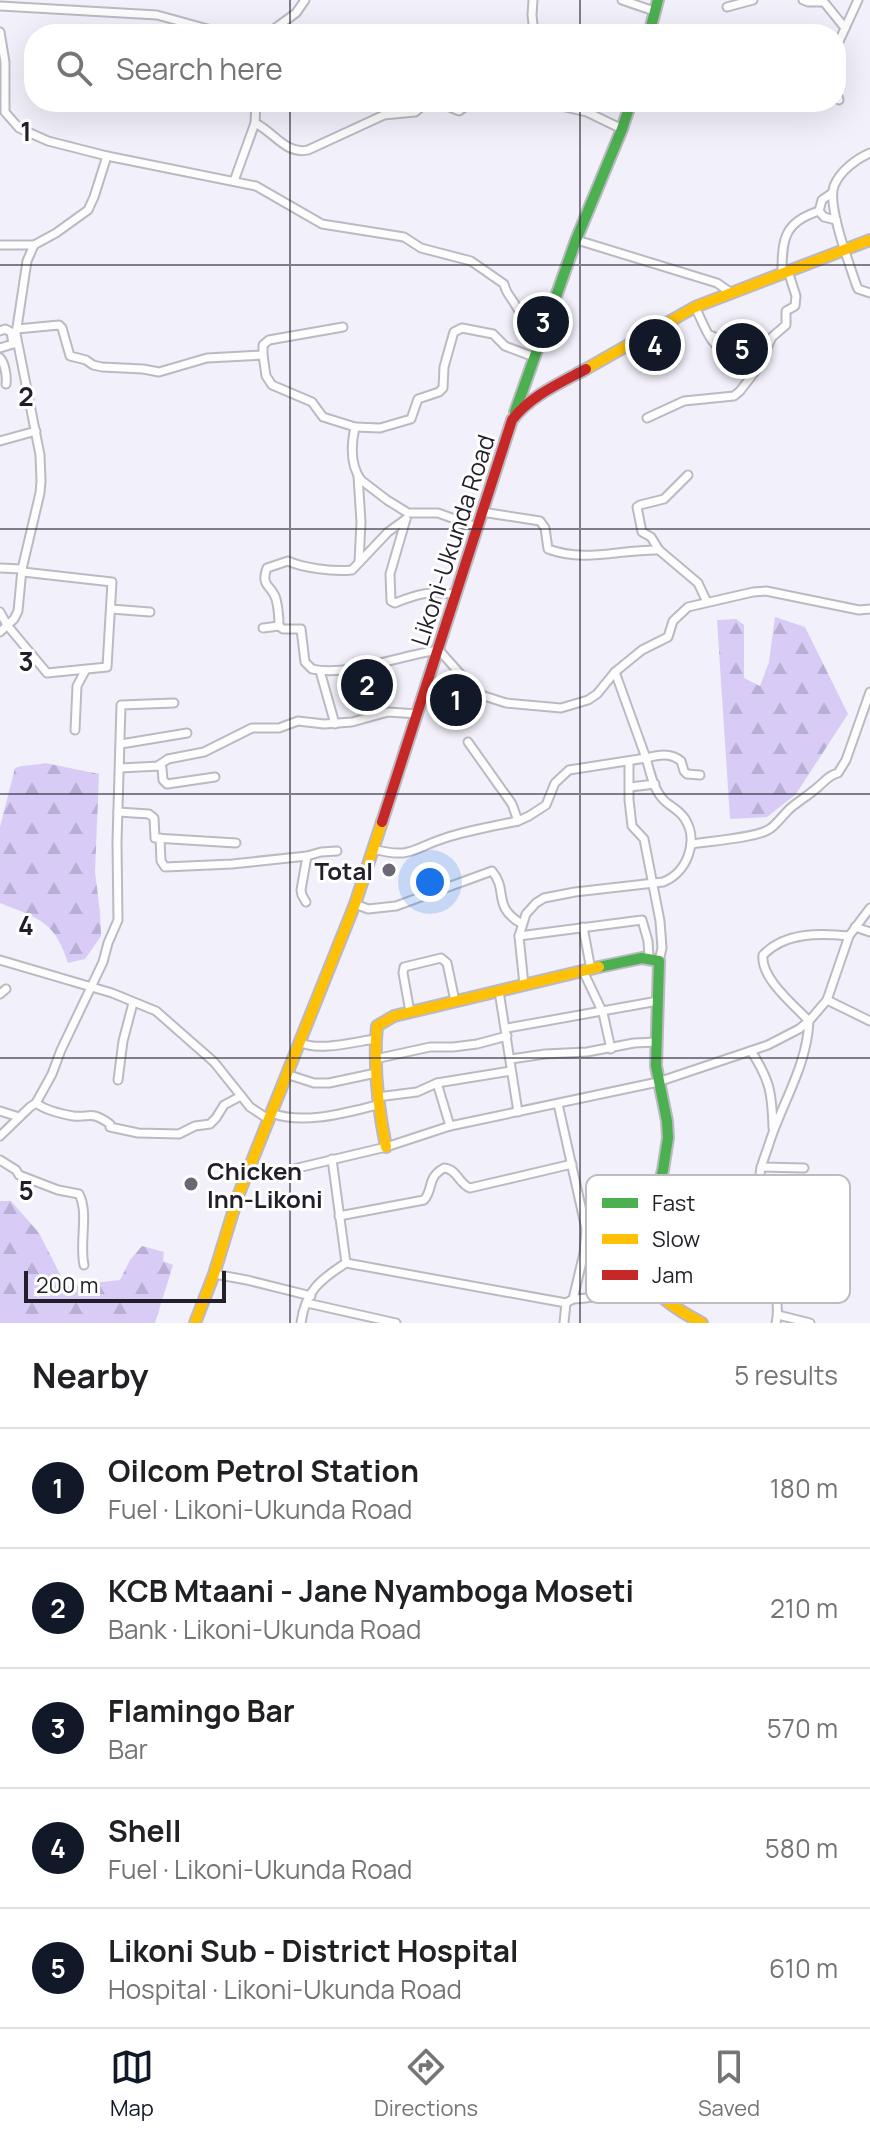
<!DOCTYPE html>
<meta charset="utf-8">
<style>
:root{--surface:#fff;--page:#f6f6f6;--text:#202124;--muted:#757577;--line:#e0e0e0;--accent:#111827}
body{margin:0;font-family:Manrope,sans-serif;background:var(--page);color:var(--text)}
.scale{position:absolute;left:24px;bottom:20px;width:202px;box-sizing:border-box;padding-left:8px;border:4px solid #221f2a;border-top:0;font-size:22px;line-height:28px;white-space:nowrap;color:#221f2a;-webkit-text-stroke:6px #fff;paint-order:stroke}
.you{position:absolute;left:430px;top:882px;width:28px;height:28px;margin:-20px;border:6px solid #fff;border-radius:50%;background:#1a73e8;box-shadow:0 0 0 12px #1a73e833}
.badge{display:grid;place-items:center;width:52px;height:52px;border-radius:50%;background:var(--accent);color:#fff;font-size:26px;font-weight:700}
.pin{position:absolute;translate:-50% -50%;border:4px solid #fff;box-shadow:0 2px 8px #0006}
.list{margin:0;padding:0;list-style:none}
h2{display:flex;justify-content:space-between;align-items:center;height:104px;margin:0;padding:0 32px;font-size:34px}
h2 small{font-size:26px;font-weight:400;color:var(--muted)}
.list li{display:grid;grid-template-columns:52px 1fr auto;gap:24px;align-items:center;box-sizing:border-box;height:120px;padding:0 32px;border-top:2px solid var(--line)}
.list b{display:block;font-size:30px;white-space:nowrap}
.list p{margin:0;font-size:26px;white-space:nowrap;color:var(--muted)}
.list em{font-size:26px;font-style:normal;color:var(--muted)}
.icon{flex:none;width:44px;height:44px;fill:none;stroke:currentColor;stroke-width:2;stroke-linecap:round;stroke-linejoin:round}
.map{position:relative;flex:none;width:870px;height:1323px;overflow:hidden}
.search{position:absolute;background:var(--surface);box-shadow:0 8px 32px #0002;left:24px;right:24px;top:24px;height:88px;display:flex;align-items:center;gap:20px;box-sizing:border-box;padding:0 28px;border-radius:32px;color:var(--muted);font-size:30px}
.sheet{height:704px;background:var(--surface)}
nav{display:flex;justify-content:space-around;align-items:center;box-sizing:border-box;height:112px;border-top:2px solid var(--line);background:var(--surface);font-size:22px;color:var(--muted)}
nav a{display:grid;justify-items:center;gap:4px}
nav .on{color:var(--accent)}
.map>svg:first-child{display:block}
.forest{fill:url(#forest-firs)}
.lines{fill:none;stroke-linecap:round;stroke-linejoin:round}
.street-casing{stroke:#bbb9c2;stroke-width:11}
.fast-casing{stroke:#bbb9c2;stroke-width:14}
.slow-casing{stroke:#bbb9c2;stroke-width:14}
.jam-casing{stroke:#bbb9c2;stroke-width:14}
.street{stroke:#fdfdfe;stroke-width:7}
.fast{stroke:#4caf50;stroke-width:10}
.slow{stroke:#ffc107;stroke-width:10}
.jam{stroke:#c62828;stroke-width:10}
.grid{fill:none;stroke:#221f2a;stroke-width:2;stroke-opacity:0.55}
.poi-dot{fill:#6b6873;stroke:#fff;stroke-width:3}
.labels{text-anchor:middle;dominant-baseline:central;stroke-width:6;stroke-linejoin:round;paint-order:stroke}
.street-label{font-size:24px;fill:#221f2a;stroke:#fff}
.poi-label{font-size:24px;font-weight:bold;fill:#221f2a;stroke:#fff;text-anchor:end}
.key{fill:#fff;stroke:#bdbcbf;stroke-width:2}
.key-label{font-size:22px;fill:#221f2a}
.grid-label{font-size:26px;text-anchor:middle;font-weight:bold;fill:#221f2a;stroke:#fff;stroke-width:6;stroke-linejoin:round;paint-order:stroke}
</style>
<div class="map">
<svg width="870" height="1323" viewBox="0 0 870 1323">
<defs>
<pattern id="forest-firs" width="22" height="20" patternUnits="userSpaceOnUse" patternTransform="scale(2)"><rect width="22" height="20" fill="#d8ccf7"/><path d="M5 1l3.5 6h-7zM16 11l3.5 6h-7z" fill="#b9afd4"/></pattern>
</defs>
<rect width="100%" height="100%" fill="#f2f0fa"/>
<g class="forest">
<polygon points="775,617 805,627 848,714 796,794 767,817 730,819 717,620 736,619 744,625 744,678 760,686 769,662"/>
<path d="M45,763L99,774L95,872L100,912L101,936L85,959L68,963C55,921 38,918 0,903V827L15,768C25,764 34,766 45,763Z"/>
<polygon points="0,1201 11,1201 39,1233 66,1286 120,1280 130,1260 142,1246 164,1252 163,1261 173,1265 155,1323 0,1323"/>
</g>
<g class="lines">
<defs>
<g id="street">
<polyline points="533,0 532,15 534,34"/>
<polyline points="622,0 654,11"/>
<polyline points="803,0 808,2 824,2 845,28"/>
<polyline points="0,6 157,15 226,34"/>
<polyline points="727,7 753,0"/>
<path d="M0,32L5,62V112L19,128L48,141L107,156L256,186L322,224L404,237L421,248L471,261L504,284C506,294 512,298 516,306C524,320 530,326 544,333"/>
<polyline points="267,34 296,13 305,0"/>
<polyline points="836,48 858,0"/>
<polyline points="836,90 839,100"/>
<polyline points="544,102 587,112 622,129"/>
<path d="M255,123C274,132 286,155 308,150L384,115L415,112L423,105L434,104H442L459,111L463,108L465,102"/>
<path d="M870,153C856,159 840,171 834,186C827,205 849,263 856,284L858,289L870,293"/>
<polyline points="234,181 255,123 256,102"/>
<polyline points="832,193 822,200 819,211 824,217 836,220"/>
<polyline points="577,240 717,283 730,292"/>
<polyline points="0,245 34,245"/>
<path d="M782,273C782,239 784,222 819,211"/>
<path d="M695,307C704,324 710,348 729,353L731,346L727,342L710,335"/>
<path d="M17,329L59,325L62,328L70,356L86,360L93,365L102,367L143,369L159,372L207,358L263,355L266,376L272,385L312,402L323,417L355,427C351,445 350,465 361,480L387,500L408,513H438L477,527"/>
<polyline points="0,331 5,329 11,332 13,344"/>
<polyline points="0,348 13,344 16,341"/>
<polyline points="263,355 263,345 269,340 343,327"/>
<path d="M0,358C5,363 7,377 6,384"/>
<polyline points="647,418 684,401 734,396 740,391 757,369 772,337 786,325 786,311 795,306 796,296 788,271"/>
<polyline points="355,427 380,428 411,419 418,399 439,392 443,388 444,367 453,335 454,332 462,328 493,334 505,346 534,357"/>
<polyline points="0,441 36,431"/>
<polyline points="358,476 361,522 359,562"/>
<path d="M482,512L540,521L545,528L548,549C585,563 621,549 659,550L698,583L707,602"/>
<path d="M406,519L390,574L391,601L395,603C422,592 428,592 456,594"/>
<polyline points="659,550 651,537 642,532 637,507 640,505 664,499 688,475"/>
<polyline points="0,568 22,569 40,493 41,481 40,455 16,334 27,261 34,245 56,233 88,210 94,197 107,156"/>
<polyline points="111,609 150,612"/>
<polyline points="0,612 7,625 47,673 107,667 112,582 23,572"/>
<path d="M279,626C279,617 278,607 276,599C272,585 260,587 267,568L288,561C303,568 334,572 352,570L388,532L406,519"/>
<path d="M263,628L279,626L283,629H301L305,662L312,669C348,677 401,655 439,650L478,694L506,703L561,708L588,700L597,694L615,672L642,650L668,637L673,621L688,607L753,592L766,591L859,610L870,609"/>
<polyline points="0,632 14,619 18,611 22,569"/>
<polyline points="320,671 335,724"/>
<path d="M615,672L646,758C658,755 670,752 681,761L684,771L687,774L700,775"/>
<polyline points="75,730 77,686 85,671"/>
<polyline points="468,742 512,804 518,821"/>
<polyline points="121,744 187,733"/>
<polyline points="629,761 629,800 632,826 644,839 660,921 662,948 659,961"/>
<polyline points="159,765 168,759 204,752 252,728 279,728 298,721 324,724 352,722 388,712 418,714"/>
<polyline points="120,768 160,766 162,768 163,780 167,784 215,777"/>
<polyline points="630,787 655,784"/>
<polyline points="118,812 149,814 154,818 155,838 236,843"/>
<polyline points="160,838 161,861 165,867 232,864 307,856 321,852 337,851"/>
<path d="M691,844C709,841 759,838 771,828C779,822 786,811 793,806C802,799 810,794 818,787C825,781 829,775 838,773L846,760L870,692"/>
<path d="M373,849C412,859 411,849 445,838C469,830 494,826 518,821L529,816L546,805L555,783L569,770L646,758C650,771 653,788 662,798C668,806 678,808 685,819C699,841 687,873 663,882L575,892L544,898L536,903L526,914L519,936L524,985"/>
<polyline points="306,902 302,895 301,890 307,856"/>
<path d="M355,904L368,909L396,906L492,871C509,891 491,906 522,924"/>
<polyline points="583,927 591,970"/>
<polyline points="855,927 870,932"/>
<polyline points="519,936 642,920 648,941 649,957"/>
<polyline points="0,960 112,993 156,1011 214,1062 250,1107 268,1119"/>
<polyline points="583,971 603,1013 611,1049"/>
<polyline points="499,991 518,1112"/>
<polyline points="0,994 6,989"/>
<polyline points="827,1000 870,1021"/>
<polyline points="410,1012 403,973 404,967 441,958 447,963 455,1001"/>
<polyline points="507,1028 658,1001"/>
<path d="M299,1042C318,1052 354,1042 375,1039"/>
<path d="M751,1051C770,1080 772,1093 773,1128"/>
<polyline points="375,1059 430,1047 453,1047 477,1044 507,1036"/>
<polyline points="511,1059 545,1054 587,1052 634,1043 657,1042"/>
<polyline points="286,1074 314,1083 329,1083 376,1073"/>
<polyline points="118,1080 123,1041 133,1003"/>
<polyline points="437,1083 450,1126"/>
<polyline points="377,1097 417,1092 437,1083 511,1071"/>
<path d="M36,1103C45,1110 62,1114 73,1116C91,1118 90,1110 110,1124V1127L138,1133L179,1134L195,1126L210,1124L216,1118L224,1105L241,1096"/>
<polyline points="558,1104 586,1229 584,1253 573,1299 566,1303 564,1323"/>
<polyline points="0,1111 19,1117"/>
<path d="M271,1113C304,1125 344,1113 377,1105"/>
<polyline points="0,1136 30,1107 36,1103 52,1074 61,1050 103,962 108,943 118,920 117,842 121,705 174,703"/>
<polyline points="332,1159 346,1263 566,1303"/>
<path d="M0,1160L16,1170L19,1175L58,1190L79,1194C89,1213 79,1242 84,1265"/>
<polyline points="761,1167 804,1168"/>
<polyline points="246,1176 268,1175 386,1147 450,1126 658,1082 768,1045 799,1029 809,1021 827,1000 849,936 870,908"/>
<path d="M339,1216L424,1200C434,1189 426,1178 444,1168C457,1169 459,1184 470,1188L572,1164"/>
<polyline points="586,1229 622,1221 649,1224"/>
<polyline points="214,1274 247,1280 311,1296"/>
<path d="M573,1299C603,1298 621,1291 647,1276"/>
<polyline points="307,1303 396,1323"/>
<polyline points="778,1315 810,1323"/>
<path d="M301,1323C305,1291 321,1279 346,1263"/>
<path d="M776,1323C780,1309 775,1294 775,1280C775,1261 782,1244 778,1224C776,1217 771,1216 767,1210C760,1201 759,1185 760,1174C761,1164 766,1154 769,1144C782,1103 807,1066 809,1021C795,1006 760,978 763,955C785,932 820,933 849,936"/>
</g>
<g id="fast">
<polyline points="649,34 658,0"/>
<polyline points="515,412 576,240 622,129 631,102"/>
<polyline points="599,967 642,958 659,961 656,1066 667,1121 668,1138 663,1170 646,1237"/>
</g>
<g id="slow">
<polyline points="586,369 695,307 870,240"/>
<path d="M386,1147C378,1107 373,1067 377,1026L394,1016L599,967"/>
<path d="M646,1237C644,1248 643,1259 645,1270C651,1295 681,1312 702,1323"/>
<polyline points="195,1323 214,1274 238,1196 355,904 382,822"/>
</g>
<path id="jam" d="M382,822L512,420C530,396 560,383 586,369"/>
</defs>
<use href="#street" class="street-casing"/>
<use href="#fast" class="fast-casing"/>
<use href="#slow" class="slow-casing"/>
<use href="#jam" class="jam-casing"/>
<use href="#street" class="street"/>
<use href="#fast" class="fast"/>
<use href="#slow" class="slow"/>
<use href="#jam" class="jam"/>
</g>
<path class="grid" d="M290,0V34M580,0V34M290,102V1323M580,102V1323M0,265H870M0,529H870M0,794H870M0,1058H870"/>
<g class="poi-dot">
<circle cx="389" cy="870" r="8"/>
<circle cx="191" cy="1184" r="8"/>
</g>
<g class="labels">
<g class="street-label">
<text transform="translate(452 540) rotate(-72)">Likoni-Ukunda Road</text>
</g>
<g class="poi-label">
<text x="373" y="870">Total</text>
<text x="207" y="1170" text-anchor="start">Chicken<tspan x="207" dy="28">Inn-Likoni</tspan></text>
</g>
</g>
<rect x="586" y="1175" width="264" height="128" rx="12" class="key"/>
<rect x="602" y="1198" width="36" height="10" fill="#4caf50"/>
<rect x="602" y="1234" width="36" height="10" fill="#ffc107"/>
<rect x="602" y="1270" width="36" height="10" fill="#c62828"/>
<g class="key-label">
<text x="652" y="1211">Fast</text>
<text x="652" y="1247">Slow</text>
<text x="652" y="1283">Jam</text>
</g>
<g class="grid-label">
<text x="26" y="141">1</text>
<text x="26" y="406">2</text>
<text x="26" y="671">3</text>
<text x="26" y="935">4</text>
<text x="26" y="1200">5</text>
</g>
</svg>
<div class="scale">200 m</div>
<div class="you"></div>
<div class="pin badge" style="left:456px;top:700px">1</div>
<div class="pin badge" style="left:367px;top:685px">2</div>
<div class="pin badge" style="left:543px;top:322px">3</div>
<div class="pin badge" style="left:655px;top:345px">4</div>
<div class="pin badge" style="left:742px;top:349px">5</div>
<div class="search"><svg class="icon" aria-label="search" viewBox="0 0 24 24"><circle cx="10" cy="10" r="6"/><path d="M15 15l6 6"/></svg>Search here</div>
</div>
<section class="sheet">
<h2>Nearby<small>5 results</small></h2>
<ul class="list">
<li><span class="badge">1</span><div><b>Oilcom Petrol Station</b><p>Fuel · Likoni-Ukunda Road</p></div><em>180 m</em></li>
<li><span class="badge">2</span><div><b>KCB Mtaani - Jane Nyamboga Moseti</b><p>Bank · Likoni-Ukunda Road</p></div><em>210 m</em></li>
<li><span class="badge">3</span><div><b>Flamingo Bar</b><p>Bar</p></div><em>570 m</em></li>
<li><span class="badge">4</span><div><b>Shell</b><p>Fuel · Likoni-Ukunda Road</p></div><em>580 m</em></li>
<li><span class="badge">5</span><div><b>Likoni Sub - District Hospital</b><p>Hospital · Likoni-Ukunda Road</p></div><em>610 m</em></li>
</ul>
</section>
<nav>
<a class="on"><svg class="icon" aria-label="map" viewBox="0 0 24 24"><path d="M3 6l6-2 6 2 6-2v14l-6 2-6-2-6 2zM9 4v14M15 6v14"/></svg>Map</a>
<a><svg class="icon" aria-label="directions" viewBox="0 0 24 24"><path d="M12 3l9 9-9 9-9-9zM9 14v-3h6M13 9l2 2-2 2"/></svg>Directions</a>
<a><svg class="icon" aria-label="saved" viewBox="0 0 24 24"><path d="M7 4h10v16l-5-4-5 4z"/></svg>Saved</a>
</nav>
